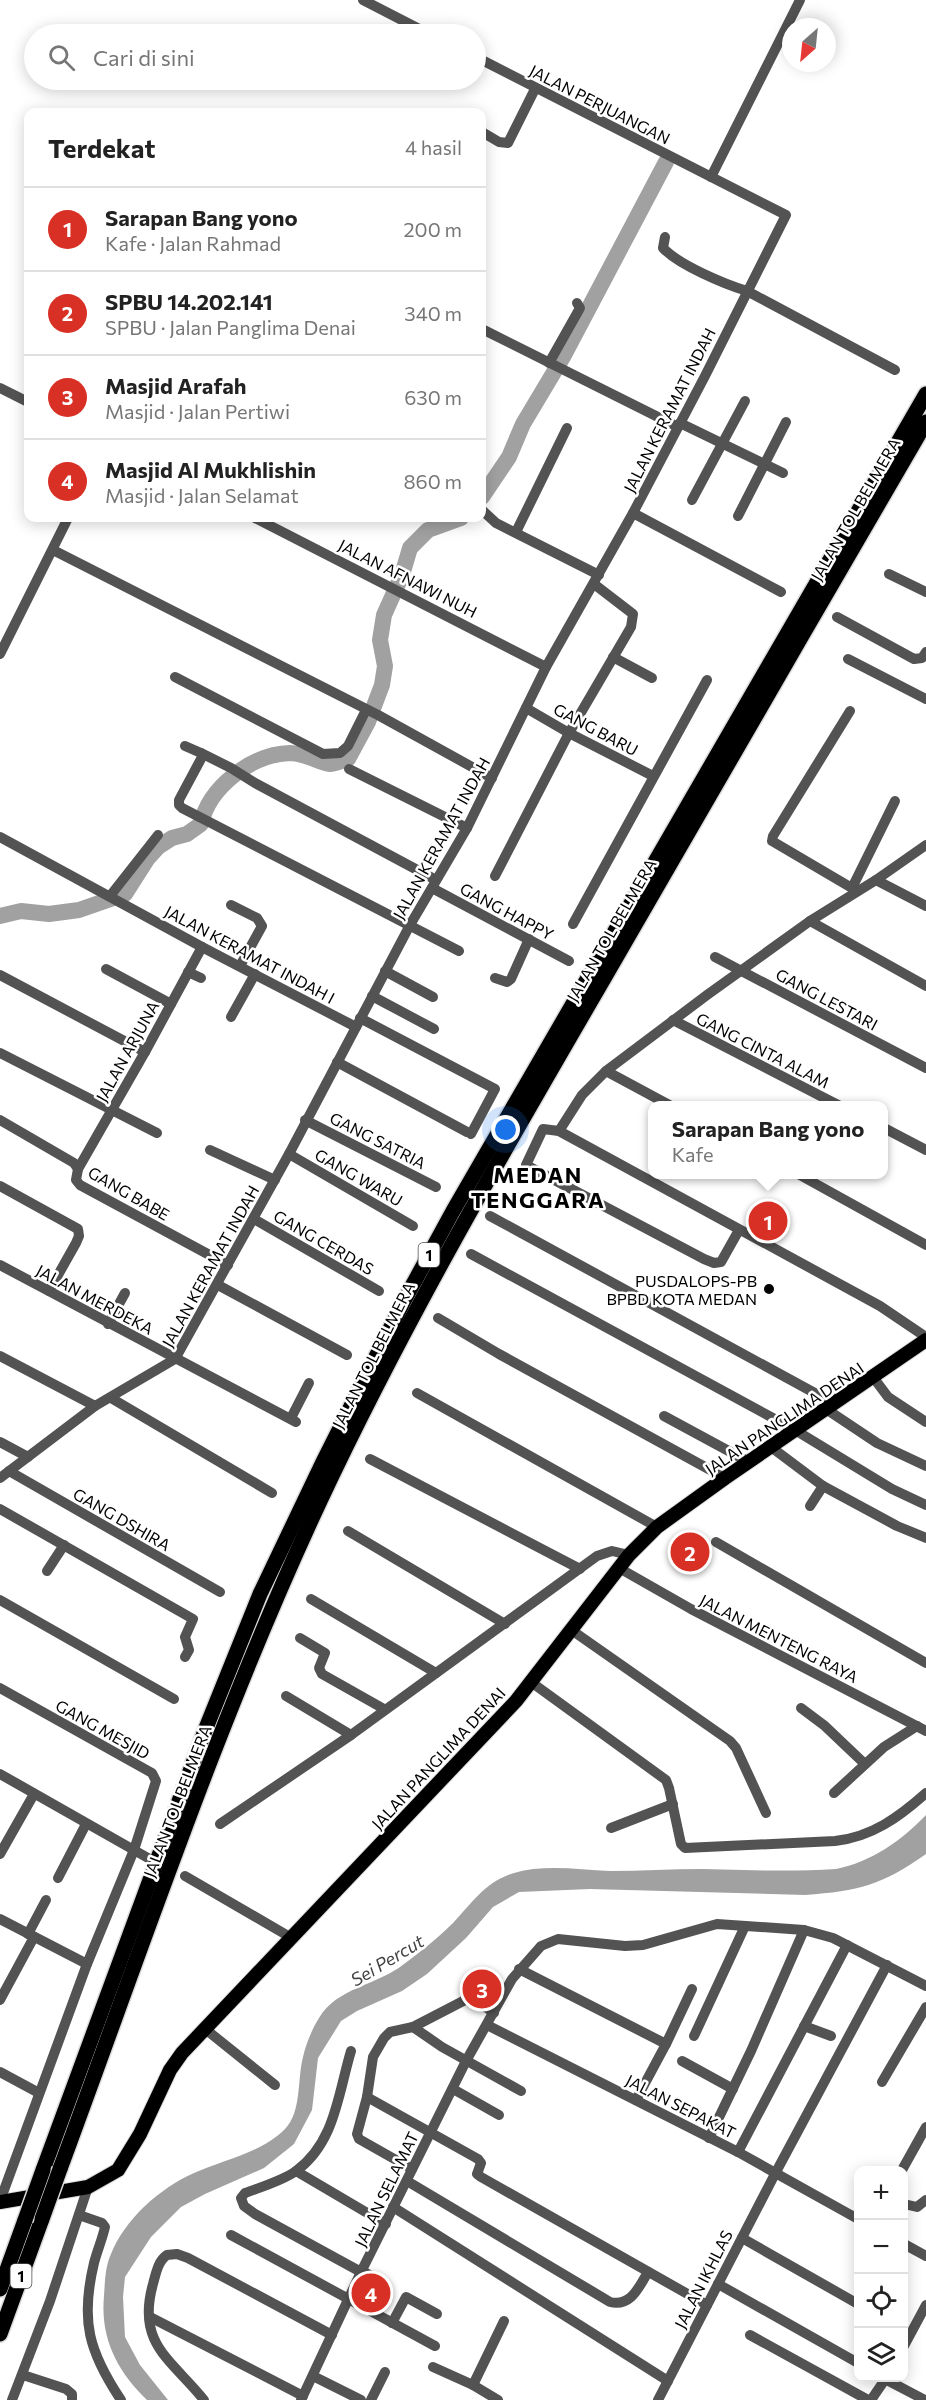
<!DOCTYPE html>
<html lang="id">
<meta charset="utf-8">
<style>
:root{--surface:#fff;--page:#f2f2f2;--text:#222;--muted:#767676;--line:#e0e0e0;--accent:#d93025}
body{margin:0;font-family:Commissioner,sans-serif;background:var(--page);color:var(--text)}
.controls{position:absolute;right:18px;bottom:18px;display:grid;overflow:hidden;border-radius:12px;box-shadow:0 3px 15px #0003}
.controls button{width:54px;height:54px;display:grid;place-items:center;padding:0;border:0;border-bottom:2px solid var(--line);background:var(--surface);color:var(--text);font:30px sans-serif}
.compass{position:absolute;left:782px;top:18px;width:54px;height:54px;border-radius:50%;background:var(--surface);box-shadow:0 3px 15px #0003;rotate:207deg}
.you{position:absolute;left:506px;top:1130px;width:21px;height:21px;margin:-15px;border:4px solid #fff;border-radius:50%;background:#1a73e8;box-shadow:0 0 0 9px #1a73e833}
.badge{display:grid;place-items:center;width:39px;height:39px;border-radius:50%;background:var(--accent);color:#fff;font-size:20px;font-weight:700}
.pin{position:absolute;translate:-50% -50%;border:3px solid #fff;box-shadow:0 2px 6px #0006}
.popup{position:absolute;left:648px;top:1101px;width:240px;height:78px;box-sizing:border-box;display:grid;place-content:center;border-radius:12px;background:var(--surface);filter:drop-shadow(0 2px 4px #0005);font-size:20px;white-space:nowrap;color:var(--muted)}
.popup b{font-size:22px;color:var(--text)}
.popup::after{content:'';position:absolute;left:50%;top:100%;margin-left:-12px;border:12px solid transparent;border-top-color:var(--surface)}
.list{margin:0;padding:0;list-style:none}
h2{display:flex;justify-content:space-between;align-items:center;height:78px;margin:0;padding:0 24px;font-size:26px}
h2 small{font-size:20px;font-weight:400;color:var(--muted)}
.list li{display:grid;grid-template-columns:39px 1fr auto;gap:18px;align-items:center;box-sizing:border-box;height:84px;padding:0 24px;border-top:2px solid var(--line)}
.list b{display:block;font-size:22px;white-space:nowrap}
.list p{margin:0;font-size:20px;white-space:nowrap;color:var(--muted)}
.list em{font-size:20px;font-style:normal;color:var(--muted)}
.icon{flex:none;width:33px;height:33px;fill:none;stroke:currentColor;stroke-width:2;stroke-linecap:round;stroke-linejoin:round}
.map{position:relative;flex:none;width:926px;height:2400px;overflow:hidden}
.search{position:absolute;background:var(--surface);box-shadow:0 3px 15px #0003;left:24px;top:24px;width:462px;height:66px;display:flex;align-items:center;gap:15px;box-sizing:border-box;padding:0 21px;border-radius:33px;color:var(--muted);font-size:22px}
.panel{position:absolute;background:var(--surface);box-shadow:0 3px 15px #0003;left:24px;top:108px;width:462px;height:414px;border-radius:12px}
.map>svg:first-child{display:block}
.water{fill:#a1a1a1}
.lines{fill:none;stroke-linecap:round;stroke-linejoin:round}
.river{stroke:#a1a1a1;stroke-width:16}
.major-casing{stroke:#dbdbdb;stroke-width:16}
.highway-casing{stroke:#dbdbdb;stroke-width:18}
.minor{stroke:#535353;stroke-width:10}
.major{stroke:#000;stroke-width:14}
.highway{stroke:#000;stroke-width:15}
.highway-bridge-casing{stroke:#dbdbdb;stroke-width:18;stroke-linecap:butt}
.highway-bridge{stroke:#000;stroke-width:15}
.poi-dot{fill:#000;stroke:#fff;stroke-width:2}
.labels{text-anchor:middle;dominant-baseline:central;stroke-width:5;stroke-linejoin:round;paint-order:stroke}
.shield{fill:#fff;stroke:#4c4c4c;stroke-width:1.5}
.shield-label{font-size:15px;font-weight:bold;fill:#000}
.street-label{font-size:16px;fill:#000;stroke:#fff}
.poi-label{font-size:16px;fill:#000;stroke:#fff;text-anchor:end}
.water-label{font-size:18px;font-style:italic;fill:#424242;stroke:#fff}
.district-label{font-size:22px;font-weight:bold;letter-spacing:1.5px;fill:#000;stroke:#fff}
</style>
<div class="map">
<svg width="926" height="2400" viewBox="0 0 926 2400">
<rect width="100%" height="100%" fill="#fff"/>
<path class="water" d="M926,1815V1854C882,1885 859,1891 805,1895L590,1889L519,1892L493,1907L466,1938L427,1974L402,1991L357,2011L341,2021L318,2058L312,2110L294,2144L264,2168L205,2194L181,2207L151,2237L125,2277L123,2297L125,2337L140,2365L168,2400H147C117,2371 100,2338 104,2296C105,2282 105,2267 111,2254C125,2219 160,2188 194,2173C223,2160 261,2153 285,2129C302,2111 297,2080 303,2057C306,2044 312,2029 319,2018C336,1988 378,1985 404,1964C420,1952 438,1938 453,1923C473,1902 485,1882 514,1873C545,1864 579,1870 610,1871C641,1871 671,1869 702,1869C746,1870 791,1872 836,1869C871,1862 901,1841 926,1815Z"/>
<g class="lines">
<g class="river">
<polyline points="482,497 509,457 523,424 563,357 666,162"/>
<path d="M0,916L21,911L49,914L79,910L125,894L148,858L158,847L172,838L187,834L201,824C209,787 252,754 290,753C305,753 320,763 330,764C336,764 343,760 348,759L368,722L382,685L385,666L380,640L384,615L402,575L410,548L428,530L461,518"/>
</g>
<defs>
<polyline id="major" points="0,2202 88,2187 118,2170 140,2134 170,2070 182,2053 516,1701 629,1555 657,1527 725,1478 926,1340"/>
<g id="highway">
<path d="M60,2169C143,1945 219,1717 320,1501C405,1320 506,1147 606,975C712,791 819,606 926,422"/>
<polyline points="43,2170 206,1728 260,1594 323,1462 405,1299 453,1211 926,394"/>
<polyline points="0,2289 25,2220"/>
<polyline points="0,2334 42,2219"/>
</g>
</defs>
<use href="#major" class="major-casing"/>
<use href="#highway" class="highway-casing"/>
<g class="minor">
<polyline points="363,0 429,34"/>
<polyline points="482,132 499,142 508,143 535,89"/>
<polyline points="711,177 800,0"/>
<path d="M665,237L663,248C679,265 724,284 747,291L895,370"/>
<polyline points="482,329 678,427"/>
<polyline points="549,363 580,308 577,303"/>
<polyline points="0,388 28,402"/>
<polyline points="680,423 783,473"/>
<polyline points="692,500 745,401"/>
<polyline points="482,510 496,523 599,575"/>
<polyline points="633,513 781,592"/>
<polyline points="738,516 786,422"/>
<polyline points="255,518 546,667"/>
<polyline points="516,532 567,428"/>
<polyline points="53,550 378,715 492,778"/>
<polyline points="889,574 926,592"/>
<polyline points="837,617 914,659 922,658 926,652"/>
<polyline points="0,654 68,518"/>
<polyline points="613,657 652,678"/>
<polyline points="848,659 926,699"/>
<polyline points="175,677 323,754 340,753 348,746 366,710"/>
<polyline points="526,708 569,733 653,776"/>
<polyline points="850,711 773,836 772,841 857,891"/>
<polyline points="185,746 201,753 202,757 179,800 179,805 182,808 459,951"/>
<polyline points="201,753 231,768 255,783 436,880"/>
<polyline points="349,769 467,828"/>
<polyline points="0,837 202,947 356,1027"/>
<polyline points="495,876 569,733 631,627 633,614 594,584"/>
<polyline points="876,880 926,906"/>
<polyline points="432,888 569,961"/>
<polyline points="852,888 895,801"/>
<polyline points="110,896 158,835"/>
<polyline points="231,905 257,918 262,926 240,966"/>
<polyline points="810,921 926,986"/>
<polyline points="573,924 707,680"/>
<polyline points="715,957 926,1068"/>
<polyline points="106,969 171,1004"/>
<polyline points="385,971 433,997"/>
<polyline points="188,972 201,978"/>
<polyline points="0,975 145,1052"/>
<polyline points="495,978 507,982 511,979 529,939"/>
<polyline points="372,996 434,1029"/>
<polyline points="231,1017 255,974"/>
<polyline points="360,1018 495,1089 471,1134"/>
<polyline points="673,1020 840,1106"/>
<polyline points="0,1053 157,1133"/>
<polyline points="337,1062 467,1132"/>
<polyline points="606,1071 671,1106"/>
<polyline points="0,1120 74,1163 78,1169 76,1180 80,1185 228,1265"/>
<polyline points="305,1120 436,1187"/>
<polyline points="884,1128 926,1150"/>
<polyline points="559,1131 582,1095 606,1071 707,995 810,921 876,880 926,845"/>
<polyline points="210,1150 275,1180"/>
<polyline points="289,1154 413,1226"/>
<polyline points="78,1169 145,1052 202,947"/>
<polyline points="798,1174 926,1245"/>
<polyline points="0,1186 78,1229 79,1236 76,1243 49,1291"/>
<polyline points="490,1216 833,1403"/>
<polyline points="254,1219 379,1291"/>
<polyline points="739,1230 721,1262 714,1263 704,1259 526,1165 543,1129 559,1131 880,1306 926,1337"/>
<polyline points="471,1254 795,1430 892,1489 926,1505"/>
<polyline points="0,1265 296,1422"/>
<polyline points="218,1285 347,1355"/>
<polyline points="438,1318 499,1354 725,1478"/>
<polyline points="108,1324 125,1293"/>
<polyline points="0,1356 95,1406"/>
<polyline points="873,1377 888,1397 926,1422"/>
<polyline points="417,1393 657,1527"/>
<polyline points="111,1398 272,1493"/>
<polyline points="826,1409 877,1443 926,1466"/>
<polyline points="664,1416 749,1462"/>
<polyline points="291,1418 309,1383"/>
<polyline points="0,1442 28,1457"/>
<polyline points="771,1447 823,1486 897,1526 926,1538"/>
<polyline points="370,1459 580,1569"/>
<polyline points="9,1471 220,1592"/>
<polyline points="0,1478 95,1406 175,1359 289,1154 410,925 467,828 546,667 633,513 705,376 786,215 476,57"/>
<polyline points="810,1506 823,1486"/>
<polyline points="0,1509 193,1619 185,1637 189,1650 185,1657"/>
<polyline points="348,1531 505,1624"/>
<polyline points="716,1542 926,1663"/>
<polyline points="619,1568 691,1609 926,1731"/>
<polyline points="47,1571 64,1545"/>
<polyline points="311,1599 436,1673"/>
<polyline points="0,1600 174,1699"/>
<polyline points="570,1629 730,1741 736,1748 766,1813"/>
<polyline points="300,1638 325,1653 319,1668 322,1674 384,1709"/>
<path d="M531,1682L666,1780L669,1788L681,1844L685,1848L835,1841C872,1837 899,1817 926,1793"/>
<polyline points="0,1688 152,1773 156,1781 134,1850 87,1964 0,2201"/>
<polyline points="286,1696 351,1735"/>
<polyline points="801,1708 825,1726 865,1764"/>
<polyline points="0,1774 148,1858"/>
<polyline points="834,1793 884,1747 917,1726"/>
<polyline points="220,1824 351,1735 597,1556 612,1551 629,1555"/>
<polyline points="611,1828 673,1804"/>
<polyline points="0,1854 34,1794"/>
<polyline points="185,1876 290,1937"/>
<polyline points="58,1878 86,1824"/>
<polyline points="0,1919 87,1964"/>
<polyline points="28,1934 46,1900"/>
<polyline points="519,1969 666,2044 692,1989"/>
<polyline points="0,2000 34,1937"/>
<polyline points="487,2025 738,2152 858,2219"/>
<polyline points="804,2026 831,2036"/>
<polyline points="413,2027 442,2047 521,2091"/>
<polyline points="204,2028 275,2085"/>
<polyline points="694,2036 745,1926"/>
<path d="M351,2051C338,2094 335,2143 296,2171C282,2181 261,2187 245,2193L241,2198L244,2206L255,2214L361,2272"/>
<polyline points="682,2061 733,2089"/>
<polyline points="0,2072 39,2093"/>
<polyline points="882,2082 926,2007"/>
<polyline points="453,2089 499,2115"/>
<polyline points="367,2097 478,2159 481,2163 477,2174 481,2177 707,2305"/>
<polyline points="636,2100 666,2044"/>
<polyline points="709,2138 751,2051 804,1930"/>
<polyline points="738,2152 847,1945"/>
<polyline points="412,2169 359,2139 357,2134 367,2097 373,2057 384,2038 390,2032 413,2027 469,1998 474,1999 494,2013"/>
<polyline points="902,2170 926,2127"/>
<polyline points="296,2171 386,2224"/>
<path d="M407,2181L610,2302C631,2307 639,2287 648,2272"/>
<polyline points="904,2204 917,2207 926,2200"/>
<polyline points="393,2207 668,2381"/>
<path d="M79,2215L102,2223L105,2227C102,2240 97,2251 94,2263C80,2321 89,2352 121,2400"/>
<polyline points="231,2235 435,2346"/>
<polyline points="742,2238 858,2304"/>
<polyline points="904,2244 926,2256"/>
<polyline points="362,2271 382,2282"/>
<polyline points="718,2284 858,2363"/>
<polyline points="150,2317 303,2396"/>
<polyline points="392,2323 406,2297 437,2314"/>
<polyline points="750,2335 868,2400"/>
<polyline points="904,2346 926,2305"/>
<polyline points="433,2367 473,2385 498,2400"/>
<polyline points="23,2375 66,2389 72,2394 72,2400"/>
<polyline points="313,2376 361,2400"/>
<polyline points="883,2378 925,2400"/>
<polyline points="473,2385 504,2321"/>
<polyline points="12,2400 50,2301 88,2187"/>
<path d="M204,2400C172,2360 136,2344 153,2284C156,2273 158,2261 167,2255L177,2254L188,2258L332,2335"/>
<polyline points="301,2400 361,2272 466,2061 512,1979 541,1946 558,1939 625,1946 643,1945 717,1924 804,1930 833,1938 926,1986"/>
<polyline points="371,2400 385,2372"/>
<polyline points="658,2400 776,2172 887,1965"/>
<polyline points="871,2400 886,2378"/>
</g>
<use href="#major" class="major"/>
<use href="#highway" class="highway"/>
<defs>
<g id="highway-bridge">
<polyline points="42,2219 60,2169"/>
<polyline points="25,2220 43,2170"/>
</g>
</defs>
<use href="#highway-bridge" class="highway-bridge-casing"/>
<use href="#highway-bridge" class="highway-bridge"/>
</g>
<circle class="poi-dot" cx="769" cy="1289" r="6"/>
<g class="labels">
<g class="shield">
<rect x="418.5" y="1243" width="21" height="24" rx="4.5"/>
<rect x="10.5" y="2264" width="21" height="24" rx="4.5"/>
</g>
<g class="shield-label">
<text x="429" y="1255">1</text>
<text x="21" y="2276">1</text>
</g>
<g class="street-label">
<text transform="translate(600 104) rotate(27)">JALAN PERJUANGAN</text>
<text transform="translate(669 410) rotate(-63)">JALAN KERAMAT INDAH</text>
<text transform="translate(855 509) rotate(-60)">JALAN TOL BELMERA</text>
<text transform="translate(408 578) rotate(27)">JALAN AFNAWI NUH</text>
<text transform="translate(596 729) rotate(28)">GANG BARU</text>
<text transform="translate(441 838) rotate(-61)">JALAN KERAMAT INDAH</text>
<text transform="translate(507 911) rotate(28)">GANG HAPPY</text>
<text transform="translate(611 930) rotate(-60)">JALAN TOL BELMERA</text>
<text transform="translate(250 954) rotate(28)">JALAN KERAMAT INDAH I</text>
<text transform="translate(827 999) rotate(28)">GANG LESTARI</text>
<text transform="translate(763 1050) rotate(27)">GANG CINTA ALAM</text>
<text transform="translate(127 1051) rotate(-61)">JALAN ARJUNA</text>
<text transform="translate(378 1140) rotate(27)">GANG SATRIA</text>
<text transform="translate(359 1177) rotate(30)">GANG WARU</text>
<text transform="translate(129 1193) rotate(30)">GANG BABE</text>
<text transform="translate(324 1242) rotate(30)">GANG CERDAS</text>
<text transform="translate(210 1266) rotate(-61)">JALAN KERAMAT INDAH</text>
<text transform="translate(95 1299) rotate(28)">JALAN MERDEKA</text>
<text transform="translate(373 1355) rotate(-63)">JALAN TOL BELMERA</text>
<text transform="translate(784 1418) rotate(-34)">JALAN PANGLIMA DENAI</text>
<text transform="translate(122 1519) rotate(30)">GANG DSHIRA</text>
<text transform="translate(779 1638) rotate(27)">JALAN MENTENG RAYA</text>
<text transform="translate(103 1729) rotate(29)">GANG MESJID</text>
<text transform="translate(438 1758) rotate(-47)">JALAN PANGLIMA DENAI</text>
<text transform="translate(177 1801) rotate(-69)">JALAN TOL BELMERA</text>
<text transform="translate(681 2106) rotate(27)">JALAN SEPAKAT</text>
<text transform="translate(386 2189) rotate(-64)">JALAN SELAMAT</text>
<text transform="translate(703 2279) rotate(-63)">JALAN IKHLAS</text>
</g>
<g class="poi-label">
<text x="757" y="1280">PUSDALOPS-PB<tspan x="757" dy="18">BPBD KOTA MEDAN</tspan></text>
</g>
<g class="water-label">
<text transform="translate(387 1960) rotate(-31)">Sei Percut</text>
</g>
<g class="district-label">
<text x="538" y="1174">MEDAN<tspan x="538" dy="25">TENGGARA</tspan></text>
</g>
</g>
</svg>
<div class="controls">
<button>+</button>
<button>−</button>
<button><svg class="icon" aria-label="locate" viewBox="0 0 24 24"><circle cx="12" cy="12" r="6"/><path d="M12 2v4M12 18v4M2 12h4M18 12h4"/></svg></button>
<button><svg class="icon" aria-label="layers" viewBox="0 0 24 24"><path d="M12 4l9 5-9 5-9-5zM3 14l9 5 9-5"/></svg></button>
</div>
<svg class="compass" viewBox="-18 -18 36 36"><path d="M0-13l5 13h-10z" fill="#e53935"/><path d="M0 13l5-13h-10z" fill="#767676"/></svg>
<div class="you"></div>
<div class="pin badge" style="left:768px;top:1221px">1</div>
<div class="popup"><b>Sarapan Bang yono</b>Kafe</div>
<div class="pin badge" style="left:690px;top:1552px">2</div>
<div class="pin badge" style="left:482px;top:1989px">3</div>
<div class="pin badge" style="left:371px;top:2293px">4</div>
<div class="search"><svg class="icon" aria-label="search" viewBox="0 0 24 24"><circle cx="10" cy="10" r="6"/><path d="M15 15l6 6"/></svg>Cari di sini</div>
<section class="panel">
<h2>Terdekat<small>4 hasil</small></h2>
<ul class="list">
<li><span class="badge">1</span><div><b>Sarapan Bang yono</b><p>Kafe · Jalan Rahmad</p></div><em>200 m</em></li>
<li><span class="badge">2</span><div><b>SPBU 14.202.141</b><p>SPBU · Jalan Panglima Denai</p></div><em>340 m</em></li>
<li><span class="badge">3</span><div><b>Masjid Arafah</b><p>Masjid · Jalan Pertiwi</p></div><em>630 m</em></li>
<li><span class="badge">4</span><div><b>Masjid Al Mukhlishin</b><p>Masjid · Jalan Selamat</p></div><em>860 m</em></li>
</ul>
</section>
</div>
